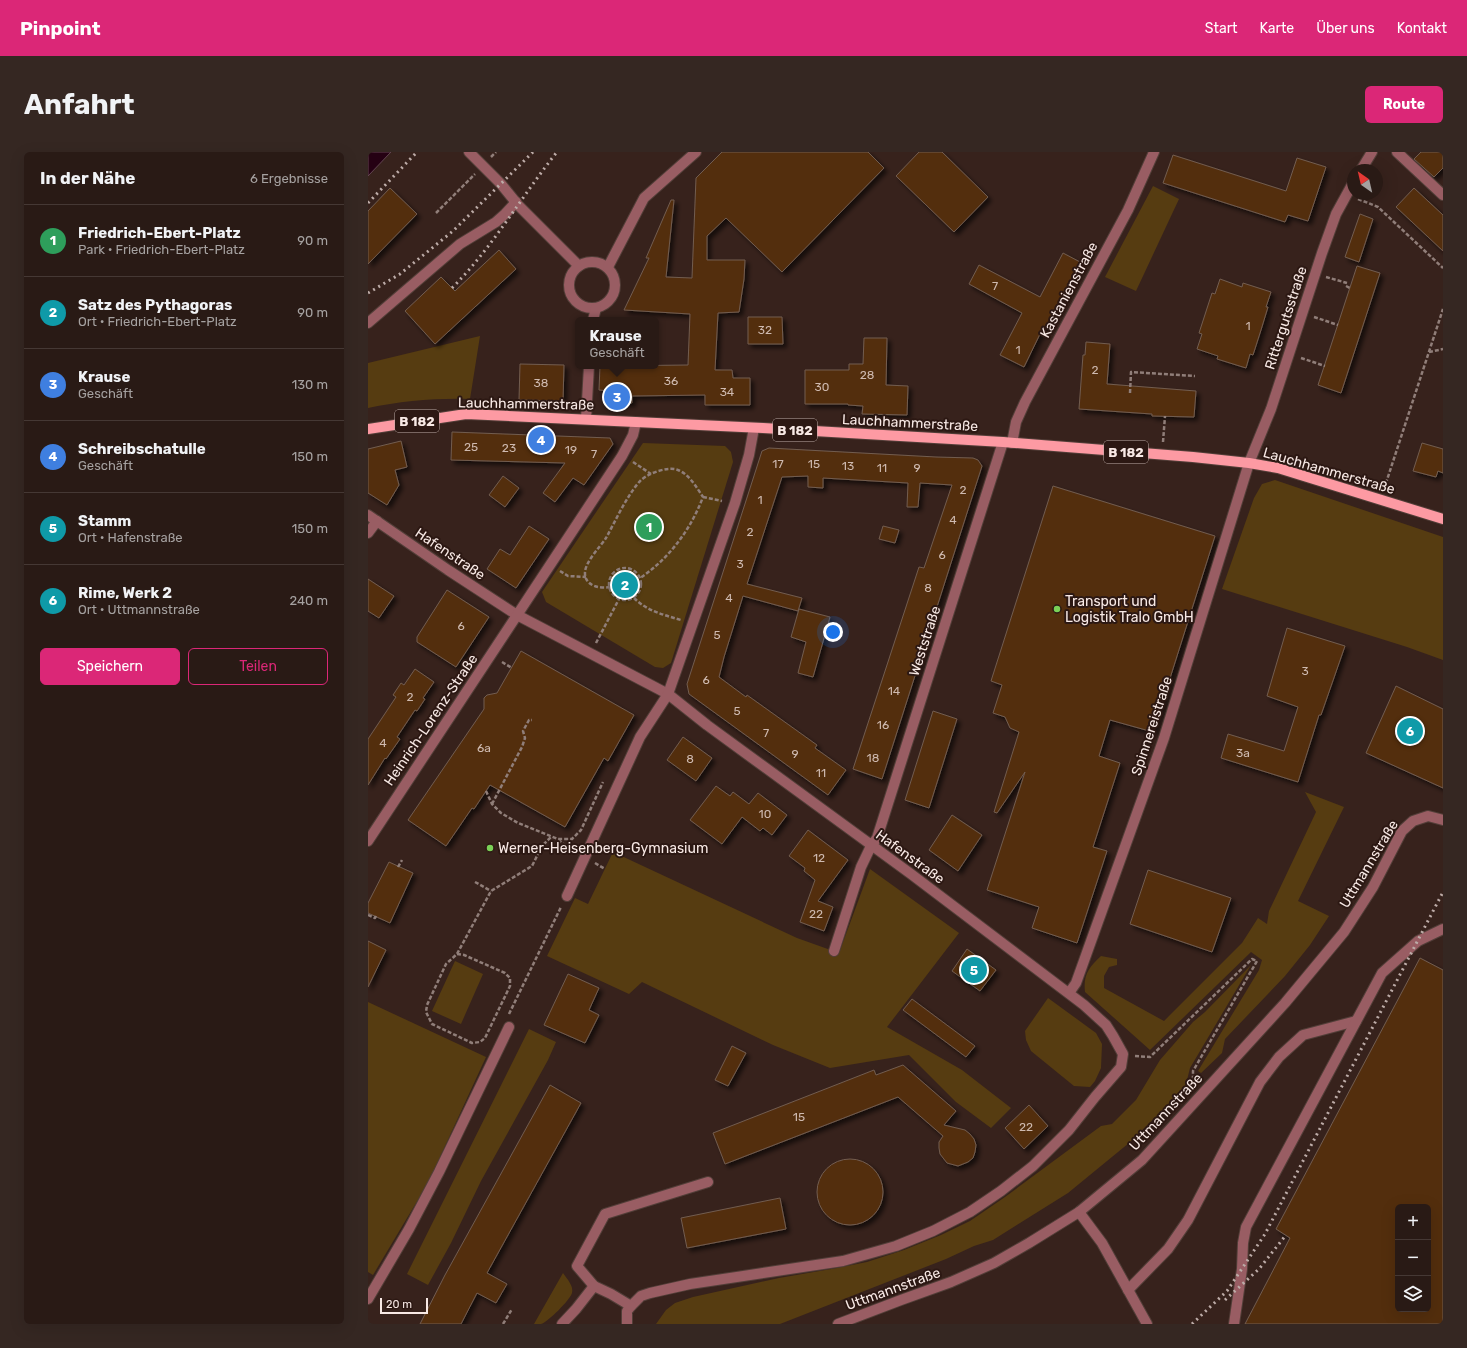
<!DOCTYPE html>
<html lang="de">
<meta charset="utf-8">
<style>
:root{--surface:#291a15;--page:#352722;--text:#f1f3f6;--muted:#a5a1a0;--line:#453834;--accent:#db2777}
body{margin:0;font-family:Rubik,sans-serif;background:var(--page);color:var(--text)}
.controls{position:absolute;right:12px;bottom:12px;display:grid;overflow:hidden;border-radius:6px;box-shadow:0 4px 16px #0002}
.controls button{width:36px;height:36px;display:grid;place-items:center;padding:0;border:0;border-bottom:1px solid var(--line);background:var(--surface);color:var(--text);font:20px sans-serif}
.compass{position:absolute;left:979px;top:12px;width:36px;height:36px;border-radius:50%;background:var(--surface);box-shadow:0 4px 16px #0002;rotate:326deg}
.scale{position:absolute;left:12px;bottom:10px;width:48px;box-sizing:border-box;padding-left:4px;border:2px solid #f8e9e5;border-top:0;font-size:11px;line-height:14px;white-space:nowrap;color:#f8e9e5;-webkit-text-stroke:3px #2c1813;paint-order:stroke}
.you{position:absolute;left:465px;top:480px;width:14px;height:14px;margin:-10px;border:3px solid #fff;border-radius:50%;background:#1a73e8;box-shadow:0 0 0 6px #1a73e833}
.badge{display:grid;place-items:center;width:26px;height:26px;border-radius:50%;background:var(--accent);color:#fff;font-size:13px;font-weight:700}
.pin{position:absolute;translate:-50% -50%;border:2px solid #fff;box-shadow:0 1px 4px #0006}
.popup{position:absolute;left:207px;top:165px;width:84px;height:52px;box-sizing:border-box;display:grid;place-content:center;border-radius:6px;background:var(--surface);filter:drop-shadow(0 1px 3px #0005);font-size:13px;white-space:nowrap;color:var(--muted)}
.popup b{font-size:15px;color:var(--text)}
.popup::after{content:'';position:absolute;left:50%;top:100%;margin-left:-8px;border:8px solid transparent;border-top-color:var(--surface)}
.list{margin:0;padding:0;list-style:none}
h2{display:flex;justify-content:space-between;align-items:center;height:52px;margin:0;padding:0 16px;font-size:17px}
h2 small{font-size:13px;font-weight:400;color:var(--muted)}
.list li{display:grid;grid-template-columns:26px 1fr auto;gap:12px;align-items:center;box-sizing:border-box;height:72px;padding:0 16px;border-top:1px solid var(--line)}
.list b{display:block;font-size:15px;white-space:nowrap}
.list p{margin:0;font-size:13px;white-space:nowrap;color:var(--muted)}
.list em{font-size:13px;font-style:normal;color:var(--muted)}
.actions{display:flex;gap:8px;padding:12px 16px}
.actions a{flex:1;padding:9px 0;border:1px solid var(--accent);border-radius:6px;text-align:center;font-size:14px;color:var(--accent)}
.actions .main{background:var(--accent);color:#fff}
.icon{flex:none;width:22px;height:22px;fill:none;stroke:currentColor;stroke-width:2;stroke-linecap:round;stroke-linejoin:round}
.map{position:relative;flex:none;width:1075px;height:1172px;overflow:hidden;border-radius:6px}
header{display:flex;align-items:center;gap:24px;box-sizing:border-box;height:56px;padding:0 20px;background:var(--accent);color:#fff}
header strong{font-size:19px}
nav{display:flex;gap:22px;margin-inline-start:auto;font-size:14px}
.intro{display:flex;align-items:center;justify-content:space-between;box-sizing:border-box;height:96px;padding:0 24px}
h1{margin:0;font-size:28px}
.button{padding:10px 18px;border-radius:6px;background:var(--accent);color:#fff;font-size:14px;font-weight:700}
main{display:flex;gap:24px;padding:0 24px}
aside{flex:1;background:var(--surface);border-radius:6px;box-shadow:0 4px 16px #0002}
.map>svg:first-child{display:block}
.green{fill:#563c11}
.water{fill:#250113;stroke:#644752}
.building{fill:#532d10;stroke:#725d4f;fill-rule:evenodd;filter:url(#shadow)}
.lines{fill:none;stroke-linecap:round;stroke-linejoin:round}
.minor-casing{stroke:#523e38;stroke-width:12}
.major-casing{stroke:#523e38;stroke-width:12}
.path{stroke:#907e79;stroke-width:2.5;stroke-dasharray:4 2;stroke-linecap:butt}
.minor{stroke:#995d63;stroke-width:10}
.major{stroke:#fd9aa3;stroke-width:10}
.rail{stroke:#bdaca8;stroke-width:3;stroke-dasharray:2 4;stroke-linecap:butt}
.poi-dot{fill:#7ad157;stroke:#2c1813;stroke-width:1.5}
.labels{text-anchor:middle;dominant-baseline:central;stroke-width:4;stroke-linejoin:round;paint-order:stroke}
.number-label{font-size:12px;fill:#cfbab0}
.shield{fill:#2c1813;stroke:#bbaaa6;stroke-width:1}
.shield-label{font-size:13px;font-weight:bold;fill:#f8e9e5}
.street-label{font-size:14px;fill:#f8e9e5;stroke:#2c1813}
.poi-label{font-size:14px;fill:#f8e9e5;stroke:#2c1813;text-anchor:start}
</style>
<header>
<strong>Pinpoint</strong>
<nav><a>Start</a><a>Karte</a><a>Über uns</a><a>Kontakt</a></nav>
</header>
<div class="intro"><h1>Anfahrt</h1><a class="button">Route</a></div>
<main>
<aside>
<h2>In der Nähe<small>6 Ergebnisse</small></h2>
<ul class="list">
<li><span class="badge" style="background:#2e9e5b">1</span><div><b>Friedrich-Ebert-Platz</b><p>Park · Friedrich-Ebert-Platz</p></div><em>90 m</em></li>
<li><span class="badge" style="background:#0f9aa8">2</span><div><b>Satz des Pythagoras</b><p>Ort · Friedrich-Ebert-Platz</p></div><em>90 m</em></li>
<li><span class="badge" style="background:#3f7fe0">3</span><div><b>Krause</b><p>Geschäft</p></div><em>130 m</em></li>
<li><span class="badge" style="background:#3f7fe0">4</span><div><b>Schreibschatulle</b><p>Geschäft</p></div><em>150 m</em></li>
<li><span class="badge" style="background:#0f9aa8">5</span><div><b>Stamm</b><p>Ort · Hafenstraße</p></div><em>150 m</em></li>
<li><span class="badge" style="background:#0f9aa8">6</span><div><b>Rime, Werk 2</b><p>Ort · Uttmannstraße</p></div><em>240 m</em></li>
</ul>
<div class="actions"><a class="main">Speichern</a><a>Teilen</a></div>
</aside>
<div class="map">
<svg width="1075" height="1172" viewBox="0 0 1075 1172">
<defs>
<filter id="shadow"><feDropShadow dx="3.5" dy="3.5" stdDeviation="2" flood-color="#0009"/></filter>
</defs>
<rect width="100%" height="100%" fill="#37221c"/>
<g class="green">
<polygon points="785,34 811,47 768,139 737,125"/>
<path d="M112,184L102,247C67,246 34,249 0,256V211Z"/>
<polygon points="275,291 357,294 363,300 365,310 303,511 295,516 287,515 178,450 174,440"/>
<polygon points="907,328 1075,385 1075,508 1039,495 854,437 886,346 894,332"/>
<path d="M937,640L976,655L930,749L961,764L942,793L917,824L857,887L854,901L833,921L830,919L891,818L894,808L883,800L782,898L717,840C715,823 721,815 733,804L749,807V813L741,815L736,824V836L796,869L874,791L890,766L899,772L901,759L948,660Z"/>
<polygon points="245,700 429,786 471,801 502,717 591,781 519,875 594,918 643,956 623,976 588,950 541,903 462,916 405,893 274,830 261,842 179,804 207,746 220,752"/>
<polygon points="87,809 115,822 93,872 64,859"/>
<polygon points="883,813 822,916 817,936 761,991 700,1041 625,1088 606,1094 578,1107 412,1172 288,1172 298,1158 307,1151 325,1145 411,1126 469,1116 499,1110 536,1098 573,1083 602,1069 637,1045 733,974 744,972 768,948 792,908 825,870 837,860"/>
<polygon points="680,846 728,881 734,892 733,916 727,929 722,935 706,934 663,899 658,888 657,879"/>
<polygon points="0,850 118,905 66,1018 51,1046 5,1123 0,1120"/>
<polygon points="161,877 188,890 180,908 113,1029 83,1091 60,1133 39,1122"/>
<path d="M195,1121C199,1127 206,1134 204,1141C202,1148 180,1170 173,1172C171,1172 168,1172 166,1172Z"/>
</g>
<polygon class="water" points="0,0 23,0 0,24"/>
<g class="building">
<polygon points="354,0 500,0 516,16 414,120 358,66 339,84 339,108 377,108 376,127 371,160 350,161 347,218 364,218 365,226 382,226 382,253 337,253 337,243 264,244 264,251 241,249 242,239 231,238 232,214 320,213 322,162 256,158 281,106 278,106 303,48 306,48 298,125 324,126 328,26"/>
<polygon points="551,0 574,0 620,45 586,80 528,24"/>
<polygon points="1053,0 1075,0 1075,16 1066,25 1046,7"/>
<polygon points="805,3 918,39 929,6 958,15 940,69 920,63 917,70 795,31"/>
<polygon points="22,36 49,62 0,112 0,59"/>
<polygon points="1046,36 1075,63 1075,99 1028,55"/>
<polygon points="992,62 1005,67 991,110 977,105"/>
<polygon points="131,98 148,117 67,192 37,159 73,125 87,139"/>
<polygon points="695,101 714,111 674,183 672,182 656,215 632,203 654,161 601,132 611,113 672,145"/>
<polygon points="989,114 1012,121 973,241 950,233"/>
<polygon points="852,127 874,135 875,131 903,140 898,155 900,155 893,178 885,203 882,202 878,216 849,207 850,204 829,197 834,182 831,181 844,141 847,142"/>
<polygon points="380,165 414,165 415,192 380,192"/>
<polygon points="496,186 519,186 518,233 540,234 539,263 494,262 495,254 480,253 480,252 437,252 437,218 481,218 481,212 495,212"/>
<polygon points="718,190 742,192 739,232 828,239 826,265 784,264 784,262 711,257 715,203 717,203"/>
<polygon points="152,212 196,213 195,249 151,248"/>
<polygon points="84,280 242,286 245,292 216,333 205,326 187,350 175,341 197,311 83,308"/>
<polygon points="33,289 39,315 27,318 31,333 19,353 0,341 0,297"/>
<polygon points="1054,291 1075,297 1075,321 1070,319 1068,325 1045,319"/>
<polygon points="401,296 568,305 605,306 610,308 614,314 514,627 485,617 551,415 556,416 584,333 552,331 550,355 539,355 540,331 455,326 455,336 440,335 440,324 414,325 379,432 434,446 430,459 375,444 356,505 351,525 378,545 379,543 449,593 447,596 478,618 460,643 321,542 319,532 394,299"/>
<polygon points="135,324 151,336 137,355 121,343"/>
<polygon points="685,334 847,384 785,580 742,568 731,604 752,611 725,695 739,699 709,791 664,776 671,755 619,738 657,620 629,661 626,660 651,580 642,576 637,565 625,561 634,533 623,529"/>
<polygon points="161,374 181,387 148,436 119,417 132,397 142,403"/>
<polygon points="515,374 531,378 527,391 511,387"/>
<polygon points="0,427 26,444 11,466 0,459"/>
<polygon points="79,438 121,465 88,515 49,490 49,485"/>
<polygon points="431,457 462,465 445,525 430,521 438,490 423,485"/>
<polygon points="919,476 977,494 953,563 951,563 930,630 853,606 860,582 916,599 930,555 899,544"/>
<polygon points="153,499 266,563 240,609 236,606 197,675 122,633 106,657 104,656 78,694 40,668 116,557 116,546 119,543 129,541"/>
<polygon points="47,517 66,530 55,546 57,547 49,559 47,558 29,585 32,587 18,607 17,606 0,633 0,587 28,545 25,543 33,531 36,533"/>
<polygon points="1028,534 1075,557 1075,636 998,601"/>
<polygon points="565,559 589,567 561,656 537,648"/>
<polygon points="315,585 344,606 328,629 299,608"/>
<polygon points="348,634 362,644 365,640 381,652 390,641 419,663 404,683 395,676 392,679 374,665 354,692 322,668"/>
<polygon points="584,663 614,683 590,719 561,698"/>
<polygon points="440,678 480,708 450,749 465,755 456,779 432,770 447,728 436,719 437,716 421,704"/>
<polygon points="21,710 45,721 22,771 0,761 0,751"/>
<polygon points="780,718 863,746 844,800 762,772"/>
<polygon points="0,789 18,798 0,835"/>
<polygon points="599,797 628,818 612,839 584,819"/>
<path d="M1052,806L1075,818V1172H877L922,1086L908,1077ZM1030,1055H1060V1157H1030Z"/>
<polygon points="200,822 231,836 221,858 231,863 217,891 176,873"/>
<polygon points="544,847 607,894 598,905 535,858"/>
<polygon points="364,894 378,901 360,934 347,928"/>
<polygon points="535,913 588,959 576,973 597,978 602,982 606,987 608,993 607,1000 605,1006 600,1010 590,1014 579,1011 572,1002 571,996 571,990 575,984 530,945 357,1012 345,981 506,918 508,923"/>
<polygon points="182,933 213,951 119,1121 139,1132 128,1151 109,1141 93,1172 52,1172 77,1123"/>
<polygon points="661,953 680,974 656,997 637,976"/>
<circle cx="482" cy="1040" r="33"/>
<polygon points="412,1046 418,1077 319,1096 313,1066"/>
</g>
<g class="lines">
<defs>
<g id="minor">
<polyline points="101,0 133,32 150,53 211,114"/>
<polyline points="1029,0 1075,43"/>
<polyline points="993,18 1004,0"/>
<circle cx="224" cy="133" r="23"/>
<polyline points="240,115 276,46 328,0"/>
<polyline points="225,168 228,156"/>
<polyline points="0,171 92,92 128,70 137,62 148,50"/>
<polyline points="218,267 221,214"/>
<polyline points="644,291 648,270 657,250 760,58 786,0"/>
<polyline points="0,363 80,418 149,463 300,542 339,573 543,722 716,853 738,873 745,884 755,902 753,915 727,945 701,978 665,1014 633,1039 602,1060 565,1079 528,1094 475,1109 322,1132 282,1141 273,1144 263,1154 259,1159 259,1172"/>
<polyline points="0,381 9,369"/>
<polyline points="0,689 254,304 265,283 268,270"/>
<polyline points="199,744 272,585 300,542 367,351 381,303 386,276"/>
<polyline points="466,799 493,715 503,694 509,686 635,290"/>
<polyline points="701,841 708,831 796,586 881,311 903,257 954,101 968,62 985,31"/>
<polyline points="711,1060 734,1091 779,1172"/>
<polyline points="760,1138 800,1097 820,1068 892,930 911,905 935,883 988,869"/>
<polyline points="0,1147 41,1077 71,1020 141,875"/>
<polyline points="263,1154 243,1142 226,1134 209,1114 237,1062 340,1030"/>
<polyline points="194,1172 208,1157 226,1134"/>
<polyline points="470,1172 533,1148 583,1130 626,1111 661,1091 711,1060 774,1008 917,851 976,780 1005,735 1034,679 1045,669 1060,664 1075,668"/>
<polyline points="866,1172 874,1117 875,1091 878,1075 1014,821 1050,789 1075,777"/>
</g>
<polyline id="major" points="0,277 98,262 395,276 635,290 825,305 881,311 910,316 1075,367"/>
</defs>
<use href="#minor" class="minor-casing"/>
<use href="#major" class="major-casing"/>
<g class="path">
<polyline points="123,5 128,0"/>
<polyline points="990,47 1010,55 1075,116"/>
<polyline points="68,61 107,22"/>
<polyline points="958,125 979,131"/>
<polyline points="978,134 982,136"/>
<polyline points="946,165 970,173"/>
<polyline points="1061,200 1075,197"/>
<polyline points="933,206 957,214"/>
<polyline points="762,241 763,220 827,224"/>
<polyline points="795,290 797,264"/>
<polyline points="265,310 283,322"/>
<polyline points="1016,337 1075,157"/>
<polyline points="335,345 354,349"/>
<circle cx="257" cy="432" r="16"/>
<polyline points="192,419 200,424 218,425"/>
<path d="M242,435C232,437 216,434 217,420C218,409 232,395 238,386C248,368 259,343 273,328C281,321 300,314 310,318C321,322 329,336 335,345C323,377 301,407 272,426"/>
<path d="M266,446C279,459 296,463 313,468"/>
<polyline points="228,491 251,447"/>
<polyline points="134,510 144,516"/>
<polyline points="118,639 124,652 133,661 150,671 190,687 204,687 213,678 235,630"/>
<polyline points="124,652 154,595 157,586 155,579 161,568 164,568"/>
<polyline points="190,688 207,700"/>
<polyline points="227,711 237,717"/>
<polyline points="30,715 34,708"/>
<polyline points="107,730 123,739"/>
<polyline points="0,763 7,766 8,764"/>
<polyline points="89,802 96,803 137,821 142,826 142,834 117,886 112,890 104,891 64,872 58,860 59,853 78,812 89,802 123,739 164,714 174,694 183,685"/>
<polyline points="141,862 193,755"/>
<polyline points="767,904 782,905 884,807 889,809 825,919 825,927 829,930"/>
<polyline points="135,1172 144,1157"/>
</g>
<use href="#minor" class="minor"/>
<use href="#major" class="major"/>
<g class="rail">
<polyline points="0,51 49,0"/>
<path d="M84,136C125,95 153,45 189,0"/>
<polyline points="0,141 32,122 85,79 165,0"/>
<polyline points="857,1148 891,1117 918,1083"/>
<polyline points="824,1172 859,1139 897,1082 1075,740"/>
</g>
</g>
<g class="poi-dot">
<circle cx="689" cy="457" r="4"/>
<circle cx="122" cy="696" r="4"/>
</g>
<g class="labels">
<g class="number-label">
<text x="627" y="134">7</text>
<text x="880" y="174">1</text>
<text x="397" y="178">32</text>
<text x="650" y="198">1</text>
<text x="727" y="218">2</text>
<text x="499" y="223">28</text>
<text x="303" y="229">36</text>
<text x="173" y="231">38</text>
<text x="454" y="235">30</text>
<text x="359" y="240">34</text>
<text x="103" y="295">25</text>
<text x="141" y="296">23</text>
<text x="203" y="298">19</text>
<text x="226" y="302">7</text>
<text x="410" y="312">17</text>
<text x="446" y="312">15</text>
<text x="480" y="314">13</text>
<text x="514" y="316">11</text>
<text x="549" y="316">9</text>
<text x="595" y="338">2</text>
<text x="392" y="348">1</text>
<text x="585" y="368">4</text>
<text x="382" y="380">2</text>
<text x="574" y="403">6</text>
<text x="372" y="412">3</text>
<text x="560" y="436">8</text>
<text x="361" y="446">4</text>
<text x="93" y="474">6</text>
<text x="349" y="483">5</text>
<text x="937" y="519">3</text>
<text x="338" y="528">6</text>
<text x="526" y="539">14</text>
<text x="42" y="545">2</text>
<text x="369" y="559">5</text>
<text x="515" y="573">16</text>
<text x="398" y="581">7</text>
<text x="15" y="591">4</text>
<text x="116" y="596">6a</text>
<text x="875" y="601">3a</text>
<text x="427" y="602">9</text>
<text x="505" y="606">18</text>
<text x="322" y="607">8</text>
<text x="453" y="621">11</text>
<text x="397" y="662">10</text>
<text x="451" y="706">12</text>
<text x="448" y="762">22</text>
<text x="431" y="965">15</text>
<text x="658" y="975">22</text>
</g>
<g class="shield">
<rect x="27" y="258" width="44" height="22" rx="3"/>
<rect x="405" y="267" width="44" height="22" rx="3"/>
<rect x="736" y="289" width="44" height="22" rx="3"/>
</g>
<g class="shield-label">
<text x="49" y="269">B 182</text>
<text x="427" y="278">B 182</text>
<text x="758" y="300">B 182</text>
</g>
<g class="street-label">
<text transform="translate(701 138) rotate(-62)">Kastanienstraße</text>
<text transform="translate(918 166) rotate(-72)">Rittergutsstraße</text>
<text transform="translate(158 252) rotate(1)">Lauchhammerstraße</text>
<text transform="translate(542 271) rotate(3)">Lauchhammerstraße</text>
<text transform="translate(961 319) rotate(16)">Lauchhammerstraße</text>
<text transform="translate(82 402) rotate(34)">Hafenstraße</text>
<text transform="translate(557 489) rotate(-72)">Weststraße</text>
<text transform="translate(63 568) rotate(-56)">Heinrich-Lorenz-Straße</text>
<text transform="translate(784 574) rotate(-72)">Spinnereistraße</text>
<text transform="translate(542 705) rotate(36)">Hafenstraße</text>
<text transform="translate(1001 712) rotate(-59)">Uttmannstraße</text>
<text transform="translate(798 960) rotate(-47)">Uttmannstraße</text>
<text transform="translate(525 1137) rotate(-20)">Uttmannstraße</text>
</g>
<g class="poi-label">
<text x="697" y="449">Transport und<tspan x="697" dy="16">Logistik Tralo GmbH</tspan></text>
<text x="130" y="696">Werner-Heisenberg-Gymnasium</text>
</g>
</g>
</svg>
<div class="controls">
<button>+</button>
<button>−</button>
<button><svg class="icon" aria-label="layers" viewBox="0 0 24 24"><path d="M12 4l9 5-9 5-9-5zM3 14l9 5 9-5"/></svg></button>
</div>
<svg class="compass" viewBox="-18 -18 36 36"><path d="M0-13l5 13h-10z" fill="#e53935"/><path d="M0 13l5-13h-10z" fill="#a5a1a0"/></svg>
<div class="scale">20 m</div>
<div class="you"></div>
<div class="pin badge" style="left:281px;top:375px;background:#2e9e5b">1</div>
<div class="pin badge" style="left:257px;top:433px;background:#0f9aa8">2</div>
<div class="pin badge" style="left:249px;top:245px;background:#3f7fe0">3</div>
<div class="popup"><b>Krause</b>Geschäft</div>
<div class="pin badge" style="left:173px;top:288px;background:#3f7fe0">4</div>
<div class="pin badge" style="left:606px;top:818px;background:#0f9aa8">5</div>
<div class="pin badge" style="left:1042px;top:579px;background:#0f9aa8">6</div>
</div>
</main>
